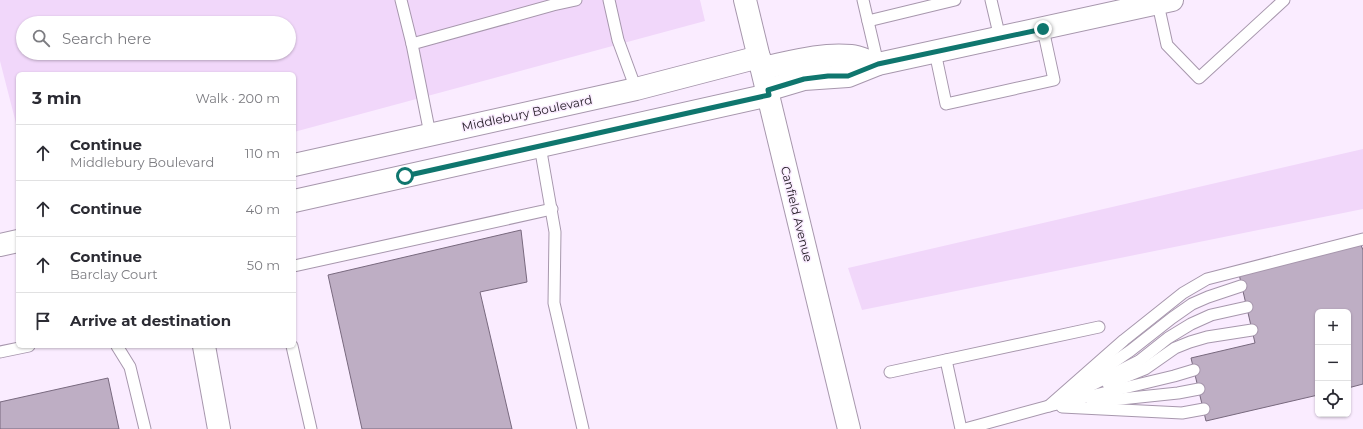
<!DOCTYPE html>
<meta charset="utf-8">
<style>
:root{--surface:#fff;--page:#f2f2f3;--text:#2b2b33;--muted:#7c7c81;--line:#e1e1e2}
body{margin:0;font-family:Montserrat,sans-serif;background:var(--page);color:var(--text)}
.controls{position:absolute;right:12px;bottom:12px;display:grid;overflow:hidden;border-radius:6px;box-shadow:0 1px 3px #0004}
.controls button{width:36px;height:36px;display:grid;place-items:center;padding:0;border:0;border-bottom:1px solid var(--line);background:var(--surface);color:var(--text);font:20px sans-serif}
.stop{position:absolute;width:12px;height:12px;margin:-9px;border:3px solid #0f766e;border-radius:50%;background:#fff}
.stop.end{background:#0f766e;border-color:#fff;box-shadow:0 1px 4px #0008}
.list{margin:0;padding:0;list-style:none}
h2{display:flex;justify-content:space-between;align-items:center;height:52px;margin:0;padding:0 16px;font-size:17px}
h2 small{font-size:13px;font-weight:400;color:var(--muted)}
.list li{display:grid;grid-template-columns:26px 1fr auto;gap:12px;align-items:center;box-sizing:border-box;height:56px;padding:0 16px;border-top:1px solid var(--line)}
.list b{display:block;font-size:15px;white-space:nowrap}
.list p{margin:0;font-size:13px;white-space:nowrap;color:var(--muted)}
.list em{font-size:13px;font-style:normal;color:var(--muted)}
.icon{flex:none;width:22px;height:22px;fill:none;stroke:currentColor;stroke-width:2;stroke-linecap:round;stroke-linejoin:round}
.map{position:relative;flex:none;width:1363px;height:429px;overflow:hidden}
.search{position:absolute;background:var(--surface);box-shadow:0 1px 3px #0004;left:16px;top:16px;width:280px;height:44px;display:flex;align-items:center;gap:10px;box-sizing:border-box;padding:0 14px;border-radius:22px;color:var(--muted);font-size:15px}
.panel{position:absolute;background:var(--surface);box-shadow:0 1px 3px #0004;left:16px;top:72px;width:280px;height:276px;border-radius:6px}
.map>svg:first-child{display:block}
.green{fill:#f1d7fa;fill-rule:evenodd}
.building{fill:#beaec4;stroke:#78697e}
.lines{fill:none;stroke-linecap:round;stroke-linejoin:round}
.service-casing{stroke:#a797ad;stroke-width:13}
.minor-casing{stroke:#a797ad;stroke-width:24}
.tertiary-casing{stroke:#a797ad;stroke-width:24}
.service{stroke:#fff;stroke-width:11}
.minor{stroke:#fff;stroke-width:22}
.tertiary{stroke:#fff;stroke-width:22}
.route{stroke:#0f766e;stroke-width:5}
.labels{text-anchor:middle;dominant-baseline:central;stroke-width:3;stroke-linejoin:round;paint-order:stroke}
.street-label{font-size:12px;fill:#262028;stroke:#faecff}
</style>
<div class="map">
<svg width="1363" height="429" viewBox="0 0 1363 429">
<rect width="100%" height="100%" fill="#faecff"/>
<g class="green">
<path d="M0,0H700L705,21L294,132V74H18V131L0,61ZM23,23H289V53H23Z"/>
<polygon points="1363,149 1363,209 862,310 848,268"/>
</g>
<g class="building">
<polygon points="521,230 527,282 480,292 512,429 362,429 328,275"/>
<polygon points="1361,245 1363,250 1363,384 1348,388 1348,312 1318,312 1318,395 1206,421 1191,358 1255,343 1239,274"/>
<polygon points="108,378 119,429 0,429 0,402"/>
</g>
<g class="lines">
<defs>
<g id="service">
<polyline points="401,0 412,44"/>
<polyline points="609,0 618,40 636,89"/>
<polyline points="863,0 878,64"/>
<polyline points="991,0 1000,38"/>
<polyline points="1158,4 1167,45 1199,78 1284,0"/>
<polyline points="868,21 955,0"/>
<polyline points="935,52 946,104 1054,80 1043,29"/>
<polyline points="430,134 412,44 553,5 576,0"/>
<polyline points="540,146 555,232 554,303 583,429"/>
<polyline points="294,266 552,209"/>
<polyline points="117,346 130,367 145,429"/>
<polyline points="292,346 311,429"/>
<polyline points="0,352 29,346"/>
<polyline points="946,360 961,429"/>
<polyline points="890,372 1099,327"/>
<polyline points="1086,381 1130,351 1172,318 1192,304 1208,297 1241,286"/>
<polyline points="1108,384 1145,369 1175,348 1190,342 1207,337 1252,330"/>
<polyline points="1066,398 1139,361 1168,338 1191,324 1211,315 1247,307"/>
<polyline points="1092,402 1178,393 1199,389"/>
<polyline points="1049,406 1124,340 1183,293 1207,279 1363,239"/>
<polyline points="1062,407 1182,413 1204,409"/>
<polyline points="965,429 1049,406 1174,376 1194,370"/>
</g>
<g id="minor">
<path d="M762,68C791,62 821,53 851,56C860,57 869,62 878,64"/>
<polyline points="767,90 804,79 848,76 878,64 1172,0"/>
<polyline points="294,165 636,89 759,57"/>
<polyline points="294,201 769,95"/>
<polyline points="0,245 18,241"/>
<polyline points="204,346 219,429"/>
</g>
<polyline id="tertiary" points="745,0 849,429"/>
</defs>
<use href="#service" class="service-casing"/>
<use href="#minor" class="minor-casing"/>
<use href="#tertiary" class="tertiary-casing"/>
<use href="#service" class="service"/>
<use href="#minor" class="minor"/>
<use href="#tertiary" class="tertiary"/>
</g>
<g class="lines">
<polyline class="route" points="405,176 769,95 768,90 804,79 828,76 848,76 878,64 1043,29"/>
</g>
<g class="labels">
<g class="street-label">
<text transform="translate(527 113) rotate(-12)">Middlebury Boulevard</text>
<text transform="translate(797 214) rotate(76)">Canfield Avenue</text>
</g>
</g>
</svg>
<div class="controls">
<button>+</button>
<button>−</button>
<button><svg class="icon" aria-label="locate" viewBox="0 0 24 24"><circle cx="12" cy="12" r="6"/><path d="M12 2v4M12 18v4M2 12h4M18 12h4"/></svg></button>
</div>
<div class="stop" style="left:405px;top:176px"></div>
<div class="stop end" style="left:1043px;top:29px"></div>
<div class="search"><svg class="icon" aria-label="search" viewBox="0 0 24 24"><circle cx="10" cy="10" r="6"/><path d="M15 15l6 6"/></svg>Search here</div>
<section class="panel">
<h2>3 min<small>Walk · 200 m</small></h2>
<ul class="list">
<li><svg class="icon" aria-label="ahead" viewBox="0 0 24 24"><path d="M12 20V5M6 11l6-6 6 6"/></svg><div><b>Continue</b><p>Middlebury Boulevard</p></div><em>110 m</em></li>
<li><svg class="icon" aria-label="ahead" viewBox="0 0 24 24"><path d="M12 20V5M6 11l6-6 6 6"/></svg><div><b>Continue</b></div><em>40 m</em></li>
<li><svg class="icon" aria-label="ahead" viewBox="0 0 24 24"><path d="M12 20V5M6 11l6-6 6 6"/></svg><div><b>Continue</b><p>Barclay Court</p></div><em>50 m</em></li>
<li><svg class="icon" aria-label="arrive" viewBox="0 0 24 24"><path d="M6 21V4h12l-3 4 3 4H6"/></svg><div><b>Arrive at destination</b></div></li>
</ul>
</section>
</div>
